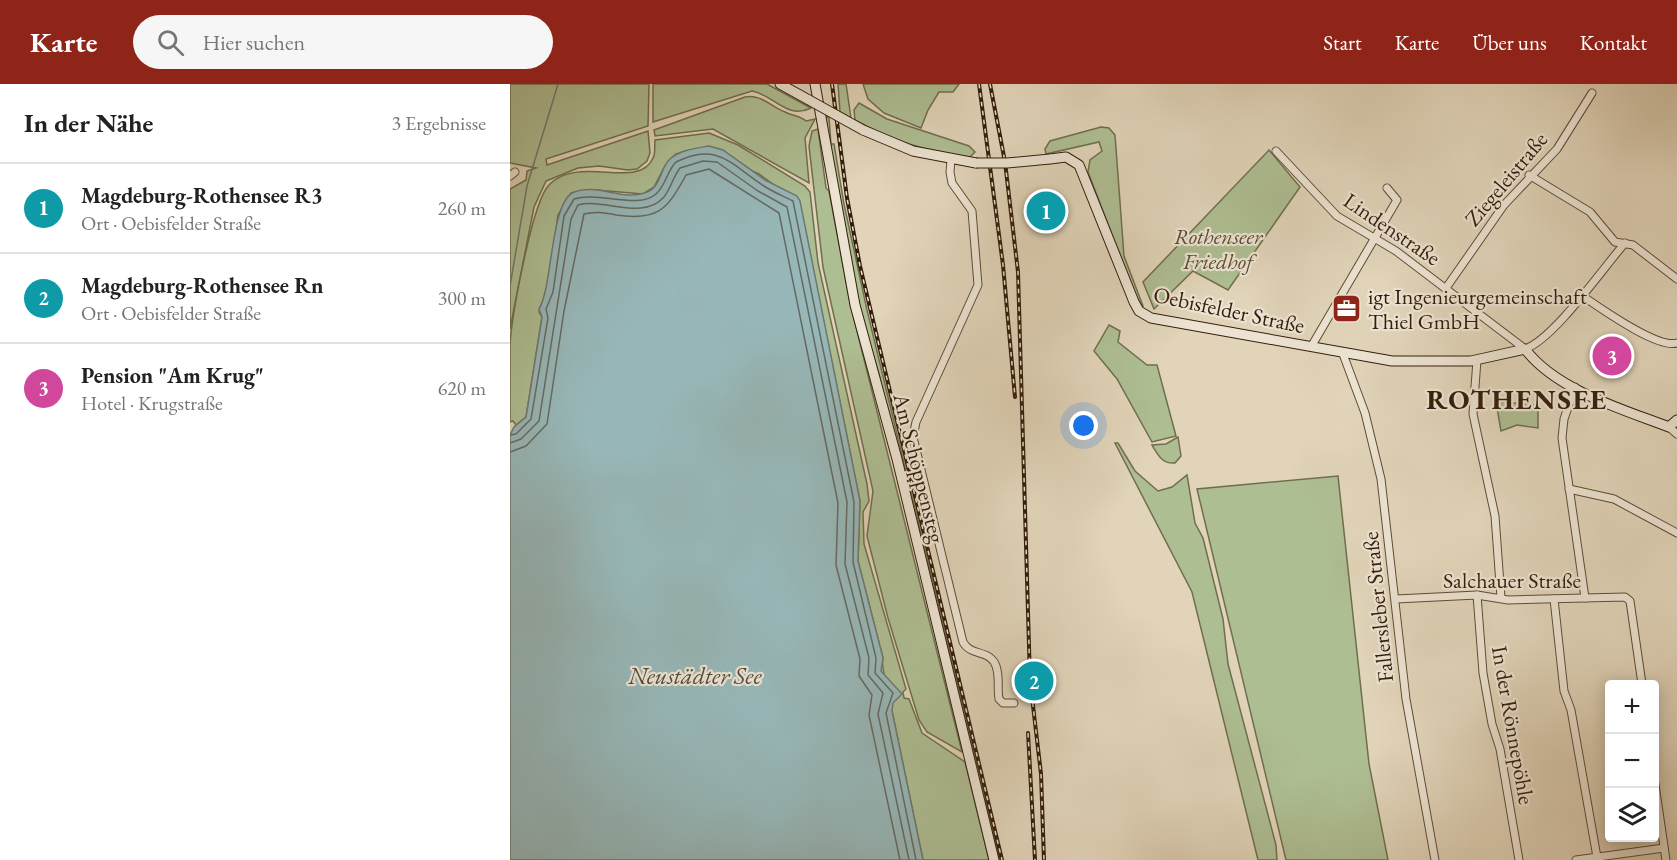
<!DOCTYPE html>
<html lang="de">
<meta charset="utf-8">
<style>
:root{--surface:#fff;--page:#f6f6f6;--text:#222;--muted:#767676;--line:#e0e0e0;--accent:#8f2418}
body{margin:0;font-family:"EB Garamond",serif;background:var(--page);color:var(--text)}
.controls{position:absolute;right:18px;bottom:18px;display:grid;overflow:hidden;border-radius:6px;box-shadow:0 3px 15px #0003}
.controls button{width:54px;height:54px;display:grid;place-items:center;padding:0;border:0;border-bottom:2px solid var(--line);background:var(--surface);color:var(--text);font:30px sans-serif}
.you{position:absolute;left:574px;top:342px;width:21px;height:21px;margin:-15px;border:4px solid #fff;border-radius:50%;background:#1a73e8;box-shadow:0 0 0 9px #1a73e833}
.badge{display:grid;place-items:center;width:39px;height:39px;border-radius:50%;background:var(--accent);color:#fff;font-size:20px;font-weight:700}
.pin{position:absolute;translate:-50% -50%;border:3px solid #fff;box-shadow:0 2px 6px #0006}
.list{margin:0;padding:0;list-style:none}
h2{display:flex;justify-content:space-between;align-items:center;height:78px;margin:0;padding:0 24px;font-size:26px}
h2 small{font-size:20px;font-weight:400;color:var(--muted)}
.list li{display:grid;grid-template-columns:39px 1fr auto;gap:18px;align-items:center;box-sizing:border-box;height:90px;padding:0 24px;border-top:2px solid var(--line)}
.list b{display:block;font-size:22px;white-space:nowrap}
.list p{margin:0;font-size:20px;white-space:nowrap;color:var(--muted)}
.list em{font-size:20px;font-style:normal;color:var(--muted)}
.icon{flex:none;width:33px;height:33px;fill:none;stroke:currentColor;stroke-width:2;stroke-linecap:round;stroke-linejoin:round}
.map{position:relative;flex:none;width:1167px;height:776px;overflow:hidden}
header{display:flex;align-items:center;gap:36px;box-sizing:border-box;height:84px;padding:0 30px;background:var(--accent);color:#fff}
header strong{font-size:28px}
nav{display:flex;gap:33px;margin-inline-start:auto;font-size:21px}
.search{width:420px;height:54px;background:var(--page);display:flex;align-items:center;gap:15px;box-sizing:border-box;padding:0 21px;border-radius:33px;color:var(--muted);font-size:22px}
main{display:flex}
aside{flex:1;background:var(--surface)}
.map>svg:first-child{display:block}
.green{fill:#aebe93;stroke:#706e4e;stroke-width:1.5}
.water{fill:#97b7b8;stroke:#6f7972;stroke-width:1.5}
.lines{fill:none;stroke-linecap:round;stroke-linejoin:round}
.shore{stroke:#656a61;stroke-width:1.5}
.stream{stroke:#6f7972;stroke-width:1.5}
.street-casing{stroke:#5e4b36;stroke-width:9}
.secondary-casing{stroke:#331d0a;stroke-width:11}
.street{stroke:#ece3d2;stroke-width:7}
.secondary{stroke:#ece3d2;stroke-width:9}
.rail-casing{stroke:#331d0a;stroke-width:4}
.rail{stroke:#ece3d2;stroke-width:1.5;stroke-dasharray:4.5;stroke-linecap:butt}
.secondary-bridge-casing{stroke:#331d0a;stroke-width:11;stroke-linecap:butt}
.secondary-bridge{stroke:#ece3d2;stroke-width:9}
.labels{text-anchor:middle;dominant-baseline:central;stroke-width:4.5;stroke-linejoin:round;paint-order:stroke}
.street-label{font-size:22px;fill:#331d0a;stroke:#ece3d2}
.park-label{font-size:22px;font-style:italic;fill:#584d33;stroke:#ece3d2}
.poi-label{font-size:22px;fill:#331d0a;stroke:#ece3d2;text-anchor:start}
.water-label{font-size:24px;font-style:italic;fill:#514b3e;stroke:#ece3d2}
.district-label{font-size:28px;font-weight:bold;letter-spacing:1.5px;fill:#331d0a;stroke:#ece3d2}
</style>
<header>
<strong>Karte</strong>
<div class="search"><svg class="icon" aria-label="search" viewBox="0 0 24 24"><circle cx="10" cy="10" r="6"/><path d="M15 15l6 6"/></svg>Hier suchen</div>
<nav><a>Start</a><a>Karte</a><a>Über uns</a><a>Kontakt</a></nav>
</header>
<main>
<aside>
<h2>In der Nähe<small>3 Ergebnisse</small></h2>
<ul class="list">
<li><span class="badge" style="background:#0f9aa8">1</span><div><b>Magdeburg-Rothensee R3</b><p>Ort · Oebisfelder Straße</p></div><em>260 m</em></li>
<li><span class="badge" style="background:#0f9aa8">2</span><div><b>Magdeburg-Rothensee Rn</b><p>Ort · Oebisfelder Straße</p></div><em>300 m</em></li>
<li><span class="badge" style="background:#d1479c">3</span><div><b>Pension &quot;Am Krug&quot;</b><p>Hotel · Krugstraße</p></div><em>620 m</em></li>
</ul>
</aside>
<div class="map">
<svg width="1167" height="776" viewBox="0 0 1167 776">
<rect width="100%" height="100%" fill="#e1d4b9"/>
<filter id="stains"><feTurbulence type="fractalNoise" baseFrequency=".00333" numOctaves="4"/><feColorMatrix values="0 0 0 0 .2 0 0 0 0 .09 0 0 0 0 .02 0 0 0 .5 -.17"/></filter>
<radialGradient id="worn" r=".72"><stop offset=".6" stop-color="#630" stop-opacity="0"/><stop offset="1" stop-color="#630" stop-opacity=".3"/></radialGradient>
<g class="green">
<polygon points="0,0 139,0 138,42 36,75 37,81 138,47 140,69 137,77 127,85 118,86 89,82 68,84 36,97 24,123 0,245 0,105 16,96 17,87 26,84 0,79"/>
<path d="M143,0H257L301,24C277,36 264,11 242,7L143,38Z"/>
<polygon points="328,0 336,0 341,34 330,28"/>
<polygon points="353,0 449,0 443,8 429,8 418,26 411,44 374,29 358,15"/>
<path d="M235,13C252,10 261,23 275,28C283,32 291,32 296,37L305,35L295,54L299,99L203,45L145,52L144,46Z"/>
<path d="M349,19L377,35L459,62L465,68L459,74C414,66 385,58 345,36L344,26Z"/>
<polygon points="312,30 319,34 321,60 324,60 334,120 357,226 490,776 485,776 369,290 350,228"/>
<polygon points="591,43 599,44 605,51 614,172 633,222 630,223 578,88 580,76 592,67 589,58 536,70 535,65 540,57"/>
<polygon points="308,45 316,104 319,107 340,219 452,668 417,648 409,636 378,534 357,452 363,407 313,183 299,62 302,47"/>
<path d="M199,49L228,61L295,102L300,108L308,179L357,400L359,417L353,428L354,460L396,605L393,608L394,614L399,615L412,649L455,678L479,776H413L382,627C385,609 370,593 373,574L348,477L350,417L290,120L249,90L191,64L166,70L155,82L144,103L133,110L86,106L61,109L48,131L37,207L29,228L32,233L16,333L6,341L3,337L0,338C0,313 0,286 0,260C2,232 22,118 39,101C68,70 129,107 143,74C146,69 144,62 145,56Z"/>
<polygon points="759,66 790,103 718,206 683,187 644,225 633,198"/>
<polygon points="599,241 610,247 608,258 637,281 647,281 666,352 642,358 607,295 584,267"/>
<polygon points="991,318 1028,321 1028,344 1007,341 991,347 987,324"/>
<path d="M668,353L671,372L665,379C652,380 648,371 642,361L656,360Z"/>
<polygon points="605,359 608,359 625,387 648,407 662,403 677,391 685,439 693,454 713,535 718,580 766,761 767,776 748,776 682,508"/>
<polygon points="828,392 859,680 878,776 776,776 687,405"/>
</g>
<path class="water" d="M199,62L213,66L255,96L287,112L290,117L350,417L348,477L373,574L371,587L392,610L383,619L382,627L413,776H0V351L4,343L16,333L32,233L29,225C43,202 40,118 64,108C87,99 114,118 137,108C151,103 150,84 160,75C169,66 187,64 199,62Z"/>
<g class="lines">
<g class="shore">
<path d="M0,351L6,350L21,335L38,234L36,225L43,208L54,132L64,115C88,107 128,126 146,110C156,101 157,87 166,78C208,57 221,81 254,102C263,108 273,112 283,117L344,418L343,478L366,574L365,589L383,609L376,629L406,776"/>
<path d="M0,359L11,355L29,337L61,135L68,121C94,114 133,137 154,113C161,104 163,93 170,84L193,77L207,78L248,107L277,123L337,418L335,480L359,574L358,591L373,609L368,630L399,776"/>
<path d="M0,368L16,362L37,340L54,227L74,130C85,127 95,129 106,131C148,137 157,126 176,91L199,85L269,129L328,419L326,481L350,575L349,592L362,611L359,631L390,776"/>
</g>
<polyline class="stream" points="0,202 17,102 48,0"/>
<defs>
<g id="street">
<path d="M766,67L827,132L886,167L1015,265C1044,255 1093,184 1115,159"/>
<path d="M441,76L440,88L442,99L462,127L468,201L406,338L403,353L453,558C461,573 480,565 486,582C490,593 487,604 489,615L493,619H504"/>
<polyline points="1019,91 1080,128 1105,158 1123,161 1167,195"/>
<polyline points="0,92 5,88"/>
<polyline points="936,204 994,121 1047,65 1082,9"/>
<path d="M1071,211C1089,223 1147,265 1167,259"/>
<polyline points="801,263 887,116 877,104"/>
<polyline points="833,270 855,329 871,395 896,615 925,776"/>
<polyline points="967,276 963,330 985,432 991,514"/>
<polyline points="1065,303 1054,335 1052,354 1075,514"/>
<polyline points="1159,343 1167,350"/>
<polyline points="1059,405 1104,415 1167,449"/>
<polyline points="967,511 973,589 982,640 990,665 1009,776"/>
<polyline points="886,515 967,511 998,516 1115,513 1120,517 1132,600"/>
<polyline points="1044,515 1054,607 1061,626 1087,773"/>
<polyline points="1144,694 1156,776"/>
<polyline points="1066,776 1154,764"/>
</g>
<g id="secondary">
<polyline points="270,0 299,16"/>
<polyline points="305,0 345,221 387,375 484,776"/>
<polyline points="353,46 403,67 466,79"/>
<path d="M540,75L556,73L569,81L624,218L629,227L641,234L882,277H961L1015,265C1046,306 1112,325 1159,343L1167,336"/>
</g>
</defs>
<use href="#street" class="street-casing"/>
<use href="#secondary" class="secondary-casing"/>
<use href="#street" class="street"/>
<use href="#secondary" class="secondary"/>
<defs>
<g id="rail">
<polyline points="322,0 337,114 350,182 492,776"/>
<polyline points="469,0 493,181 505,313"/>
<polyline points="480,0 495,78 508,188 520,596 531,690 534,776"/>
<polyline points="518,649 525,776"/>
</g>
</defs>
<use href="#rail" class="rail-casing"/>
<use href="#rail" class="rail"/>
<defs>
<g id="secondary-bridge">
<polyline points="299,16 353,46"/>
<polyline points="466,79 497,79 540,75"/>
</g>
</defs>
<use href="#secondary-bridge" class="secondary-bridge-casing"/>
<use href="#secondary-bridge" class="secondary-bridge"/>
</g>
<defs>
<symbol id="office-square" viewBox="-11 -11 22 22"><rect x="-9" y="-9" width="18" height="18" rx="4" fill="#8f2418" stroke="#ece3d2"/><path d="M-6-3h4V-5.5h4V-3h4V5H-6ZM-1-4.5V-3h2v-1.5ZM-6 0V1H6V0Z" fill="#fff"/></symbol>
</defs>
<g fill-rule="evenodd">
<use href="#office-square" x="820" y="208" width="33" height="33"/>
</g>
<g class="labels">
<g class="street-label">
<text transform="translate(996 95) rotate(-50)">Ziegeleistraße</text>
<text transform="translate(882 145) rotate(34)">Lindenstraße</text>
<text transform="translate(719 226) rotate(12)">Oebisfelder Straße</text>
<text transform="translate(409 384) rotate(76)">Am Schöppensteg</text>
<text x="1002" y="496">Salchauer Straße</text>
<text transform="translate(868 523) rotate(-96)">Fallersleber Straße</text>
<text transform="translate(1003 641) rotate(80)">In der Rönnepöhle</text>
</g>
<g class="park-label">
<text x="708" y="152">Rothenseer<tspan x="708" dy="25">Friedhof</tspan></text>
</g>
<g class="poi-label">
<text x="858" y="212">igt Ingenieurgemeinschaft<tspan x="858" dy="25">Thiel GmbH</tspan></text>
</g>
<g class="water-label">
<text x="185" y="591">Neustädter See</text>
</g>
<g class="district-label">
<text x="1007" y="315">ROTHENSEE</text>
</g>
</g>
<rect width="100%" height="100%" filter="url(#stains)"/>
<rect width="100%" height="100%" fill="url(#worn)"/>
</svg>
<div class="controls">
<button>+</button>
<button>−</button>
<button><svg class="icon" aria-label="layers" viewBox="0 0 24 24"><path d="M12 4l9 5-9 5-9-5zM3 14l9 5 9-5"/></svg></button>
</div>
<div class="you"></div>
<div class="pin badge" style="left:536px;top:127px;background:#0f9aa8">1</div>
<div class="pin badge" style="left:524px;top:597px;background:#0f9aa8">2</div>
<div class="pin badge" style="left:1102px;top:272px;background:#d1479c">3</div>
</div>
</main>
